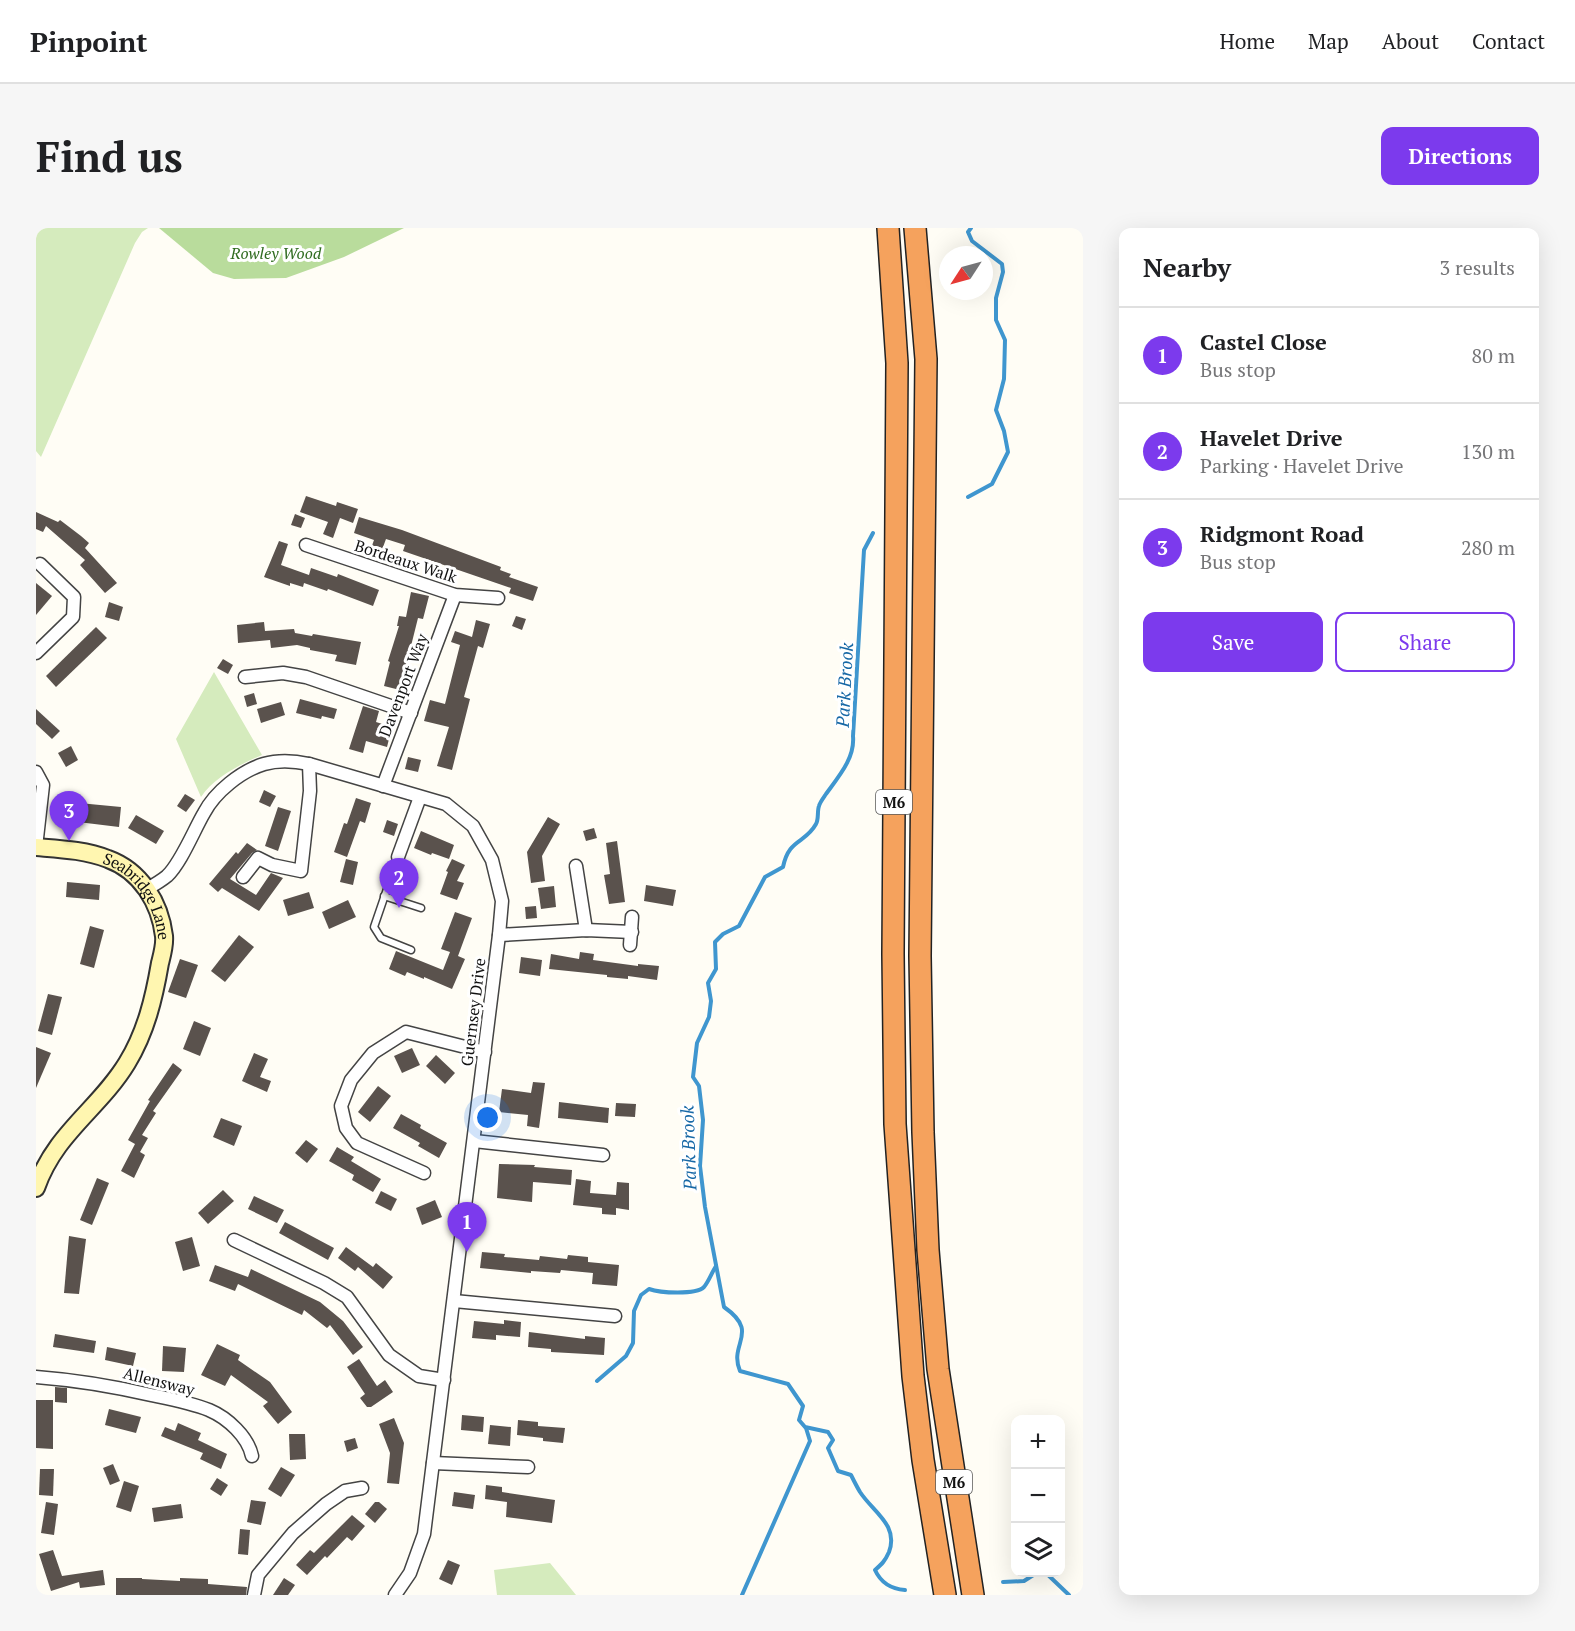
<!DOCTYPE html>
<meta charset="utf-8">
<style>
:root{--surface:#fff;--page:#f6f6f6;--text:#202124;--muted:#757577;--line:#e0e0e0;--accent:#7c3aed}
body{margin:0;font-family:"PT Serif",serif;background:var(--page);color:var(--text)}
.controls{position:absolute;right:18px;bottom:18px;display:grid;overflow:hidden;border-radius:12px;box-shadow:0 6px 24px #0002}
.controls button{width:54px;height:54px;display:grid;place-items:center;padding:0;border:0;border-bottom:2px solid var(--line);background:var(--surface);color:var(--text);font:30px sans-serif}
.compass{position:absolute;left:903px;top:18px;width:54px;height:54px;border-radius:50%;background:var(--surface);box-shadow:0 6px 24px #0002;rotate:234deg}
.you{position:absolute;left:452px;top:890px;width:21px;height:21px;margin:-15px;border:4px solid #fff;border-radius:50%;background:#1a73e8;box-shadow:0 0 0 9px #1a73e833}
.badge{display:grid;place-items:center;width:39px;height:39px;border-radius:50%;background:var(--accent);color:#fff;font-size:20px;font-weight:700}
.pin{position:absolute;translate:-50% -50px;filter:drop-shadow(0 2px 3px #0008)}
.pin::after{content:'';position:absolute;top:32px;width:21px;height:18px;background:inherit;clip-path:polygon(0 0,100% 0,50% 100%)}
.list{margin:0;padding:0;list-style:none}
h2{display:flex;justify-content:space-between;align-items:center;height:78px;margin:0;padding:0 24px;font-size:26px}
h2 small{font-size:20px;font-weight:400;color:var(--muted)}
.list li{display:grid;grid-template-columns:39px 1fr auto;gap:18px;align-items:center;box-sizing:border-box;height:96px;padding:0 24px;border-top:2px solid var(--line)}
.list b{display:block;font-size:22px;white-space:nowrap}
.list p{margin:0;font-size:20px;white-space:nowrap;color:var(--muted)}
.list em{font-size:20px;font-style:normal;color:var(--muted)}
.actions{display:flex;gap:12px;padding:18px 24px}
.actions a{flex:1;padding:14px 0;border:2px solid var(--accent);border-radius:12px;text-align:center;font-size:21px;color:var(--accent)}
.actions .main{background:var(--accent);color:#fff}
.icon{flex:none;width:33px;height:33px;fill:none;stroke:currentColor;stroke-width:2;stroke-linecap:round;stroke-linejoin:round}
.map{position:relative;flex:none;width:1047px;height:1367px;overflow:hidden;border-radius:12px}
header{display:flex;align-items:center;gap:36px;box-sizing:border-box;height:84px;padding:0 30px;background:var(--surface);border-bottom:2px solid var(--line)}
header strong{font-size:28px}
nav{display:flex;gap:33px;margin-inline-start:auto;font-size:21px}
.intro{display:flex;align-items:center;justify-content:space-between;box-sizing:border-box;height:144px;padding:0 36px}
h1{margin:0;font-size:42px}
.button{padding:15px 27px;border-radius:12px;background:var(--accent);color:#fff;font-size:21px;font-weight:700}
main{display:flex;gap:36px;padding:0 36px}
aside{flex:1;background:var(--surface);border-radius:12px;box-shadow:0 6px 24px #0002}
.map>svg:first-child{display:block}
.green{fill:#d5ebbd}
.forest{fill:#b9dc9c}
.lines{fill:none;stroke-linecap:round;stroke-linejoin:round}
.stream{stroke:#3f96cf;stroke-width:4}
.building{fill:#5a524d}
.lane-casing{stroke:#444;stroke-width:9}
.street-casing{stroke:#444;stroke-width:15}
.secondary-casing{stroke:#333;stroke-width:20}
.highway-casing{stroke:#222;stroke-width:24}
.lane{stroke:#fff;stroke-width:6}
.street{stroke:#fff;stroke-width:12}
.secondary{stroke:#fff6b0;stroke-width:16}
.highway{stroke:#f5a25d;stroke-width:21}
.labels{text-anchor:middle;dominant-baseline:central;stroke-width:6;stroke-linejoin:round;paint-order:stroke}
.shield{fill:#fff;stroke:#585858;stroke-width:1.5}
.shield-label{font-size:15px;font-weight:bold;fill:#111}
.park-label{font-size:16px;font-style:italic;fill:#2f6b1f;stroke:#fff}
.street-label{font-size:16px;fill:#111;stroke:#fff}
.water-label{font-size:18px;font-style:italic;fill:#1768a6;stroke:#fff}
</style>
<header>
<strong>Pinpoint</strong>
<nav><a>Home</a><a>Map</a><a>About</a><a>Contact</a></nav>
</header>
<div class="intro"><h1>Find us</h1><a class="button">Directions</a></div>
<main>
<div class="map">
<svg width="1047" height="1367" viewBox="0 0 1047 1367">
<rect width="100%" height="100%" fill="#fffdf5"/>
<g class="green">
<polygon points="0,0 112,0 106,4 99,15 5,229 0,223"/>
<path d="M178,444L226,527C205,536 178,549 165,569L140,511Z"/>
<polygon points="514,1335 540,1367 461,1367 458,1342"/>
</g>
<polygon class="forest" points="123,0 368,0 308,29 250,50 198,51 177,45"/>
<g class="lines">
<g class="stream">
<polyline points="932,269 956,256 972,224 968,203 960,182 968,151 969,112 960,92 960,70 967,44 966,36 936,13 932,4 935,0"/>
<path d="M837,305L828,322L817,508C819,530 803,548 790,566C788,569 784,574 783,578C781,583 783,591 780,596C769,616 753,610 747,639L729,649L703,698L687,706L679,714L680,741L672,755L675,773L673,789L661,815L657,849L663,858L667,892L664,938L669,979L688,1079C725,1105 692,1115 704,1143L752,1156L767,1178L763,1192L769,1199L792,1204L797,1212L792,1220L802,1243L815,1247C818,1253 821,1259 824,1264C837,1284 863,1297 853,1324C849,1333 846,1336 839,1342C845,1355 855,1361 869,1362"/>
<path d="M561,1153L590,1128L597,1115L598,1083L605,1067L613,1061C624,1065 660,1067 668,1059C673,1053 676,1044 680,1038"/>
<polyline points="967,1354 988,1353 999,1346 1011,1346 1033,1367"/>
<polyline points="706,1367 774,1213 770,1200"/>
</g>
</g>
<g class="building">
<polygon points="270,268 300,278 301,274 322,281 317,295 304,290 297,310 287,306 292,294 264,284"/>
<polygon points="0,284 22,294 24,292 45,308 53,315 49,320 81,355 69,365 44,337 49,332 10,298 7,304 0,301"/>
<polygon points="259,286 269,290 265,300 255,297"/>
<polygon points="323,289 366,302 465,339 464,342 475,346 473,349 502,359 497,373 473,365 475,360 367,323 369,317 350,311 343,330 333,326 338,312 318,305"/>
<polygon points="243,313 252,316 245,337 273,347 275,340 301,349 302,346 343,362 337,378 292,361 291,363 268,355 267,359 254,355 254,358 228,349"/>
<polygon points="0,355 16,368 0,387"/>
<polygon points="375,364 393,368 387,391 382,390 364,462 348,458 354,434 352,433 363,398 361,398 363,388 370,389"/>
<polygon points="73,374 87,379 83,393 69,389"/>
<polygon points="480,388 490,391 486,402 476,398"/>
<polygon points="440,392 454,396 447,420 442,418 428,469 434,471 416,542 401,538 413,499 388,493 394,472 409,476 424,417 415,414 419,403 436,409"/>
<polygon points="228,394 229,403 258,401 259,405 276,408 277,406 325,414 320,437 299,433 301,427 274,422 274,420 261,417 235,420 234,412 202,415 201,397"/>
<polygon points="60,399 71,410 20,459 10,448"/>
<polygon points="187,431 197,437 192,446 181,440"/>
<polygon points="218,465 221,476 211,479 208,468"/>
<polygon points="264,471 301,481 298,491 286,488 285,491 260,485"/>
<polygon points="245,474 249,487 225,495 221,481"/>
<polygon points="327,478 343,483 340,494 356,499 351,519 330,513 327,525 313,521"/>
<polygon points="0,481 24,503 16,511 0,496"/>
<polygon points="35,518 42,532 30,539 22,525"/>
<polygon points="372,529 385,532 382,544 369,541"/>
<polygon points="228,562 240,568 234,579 223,574"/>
<polygon points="149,566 159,572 150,584 141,578"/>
<polygon points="37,570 43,575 85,579 83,599 42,594 27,581"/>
<polygon points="320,570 335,575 329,595 324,593 311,629 298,624 308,595 311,596"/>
<polygon points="242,579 255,583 242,623 229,618"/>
<polygon points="100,587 128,603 120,616 92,600"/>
<polygon points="512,589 524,596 506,628 509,653 495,655 491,624"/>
<polygon points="351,592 362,596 358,608 347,604"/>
<polygon points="558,600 561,610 550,613 547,603"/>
<polygon points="385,603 418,617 413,631 396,625 395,627 378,620"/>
<polygon points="581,613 589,674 573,676 568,647 574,646 570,615"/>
<polygon points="211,615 221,622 216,625 194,651 220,667 235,645 247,650 223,683 186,660 182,664 173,656 200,624 202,626"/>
<polygon points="310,631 322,634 317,657 304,654"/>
<polygon points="416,631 429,637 421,653 428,655 421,672 404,666 412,644 410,643"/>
<polygon points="31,654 64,657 63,672 30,669"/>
<polygon points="610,657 640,662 637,678 608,673"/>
<polygon points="518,658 520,679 505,681 502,660"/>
<polygon points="273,664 278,680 252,688 247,672"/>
<polygon points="312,672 320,689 293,701 286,684"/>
<polygon points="500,678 501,690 490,691 489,679"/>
<polygon points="419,684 436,690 422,728 429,731 416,761 388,749 388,751 371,744 369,748 353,741 360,723 407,742 414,724 405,721"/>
<polygon points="54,698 68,702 58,740 44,736"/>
<polygon points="203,707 218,719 189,754 175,743"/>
<polygon points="544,724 558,726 557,732 602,738 602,736 623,738 621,752 592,748 592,751 571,749 571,747 513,741 515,726 543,731"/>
<polygon points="485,729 506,732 504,748 483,745"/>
<polygon points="144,731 162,737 150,770 132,764"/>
<polygon points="12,766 26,769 16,807 2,803"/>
<polygon points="158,793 175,800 164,828 147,821"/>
<polygon points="0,819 15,825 0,860"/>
<polygon points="376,820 384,837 366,845 358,828"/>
<polygon points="218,825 232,831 224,849 235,853 231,864 206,853"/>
<polygon points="400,827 419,845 409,856 390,838"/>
<polygon points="137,835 146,842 117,883 120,885 106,907 112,910 104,924 109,927 98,950 85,943 99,916 92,912 114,873 112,872"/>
<polygon points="497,854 509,855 503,900 491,898 492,887 463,884 466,861 495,865"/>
<polygon points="342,858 355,868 334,894 322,884"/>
<polygon points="523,874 573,880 572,895 522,890"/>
<polygon points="580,875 600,876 599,889 579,888"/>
<polygon points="365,886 385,897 384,900 411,915 403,930 382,918 384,915 357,900"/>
<polygon points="185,890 206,898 198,918 177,909"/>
<polygon points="270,912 282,921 271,935 259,925"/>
<polygon points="301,919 318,929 315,933 345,951 337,964 316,952 318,947 293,933"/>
<polygon points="463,936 499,937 498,939 536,942 535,957 497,954 496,974 461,970"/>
<polygon points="61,950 73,955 56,997 44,992"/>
<polygon points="540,951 555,953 554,965 580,967 581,954 593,955 593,982 580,980 580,987 566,986 566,980 537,977"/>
<polygon points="187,962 198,973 172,996 162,985"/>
<polygon points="345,963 361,971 355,983 339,975"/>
<polygon points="218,968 248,982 241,995 212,981"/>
<polygon points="399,972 406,989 386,997 380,980"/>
<polygon points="249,994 298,1020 292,1032 243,1005"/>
<polygon points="33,1008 50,1011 43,1066 28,1065"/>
<polygon points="156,1009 164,1038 147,1043 139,1014"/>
<polygon points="310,1019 337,1039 340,1035 357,1049 347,1061 322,1039 319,1043 302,1030"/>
<polygon points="446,1024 469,1026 468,1029 503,1032 504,1028 531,1031 532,1027 552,1029 552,1034 583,1037 581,1058 556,1056 557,1045 525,1042 524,1045 495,1043 495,1045 444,1040"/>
<polygon points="179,1037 212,1049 215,1041 284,1074 307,1093 327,1119 317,1127 294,1097 291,1100 268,1082 266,1087 202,1056 199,1063 173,1053"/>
<polygon points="468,1092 485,1094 484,1109 460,1107 460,1112 436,1110 438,1093 468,1096"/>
<polygon points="493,1104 549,1111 549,1108 569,1110 568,1127 515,1124 515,1121 492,1119"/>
<polygon points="19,1106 60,1113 58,1125 17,1119"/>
<polygon points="181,1116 204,1127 202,1132 234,1154 256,1184 242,1196 227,1178 232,1174 195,1147 189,1158 165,1147"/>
<polygon points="127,1118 150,1120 148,1144 126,1143"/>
<polygon points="71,1119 100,1125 97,1138 69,1132"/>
<polygon points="323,1131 341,1158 349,1152 357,1164 335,1179 331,1179 324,1170 329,1166 311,1139"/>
<polygon points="19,1159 31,1160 31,1175 19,1174"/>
<polygon points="0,1172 17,1172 17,1221 0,1220"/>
<polygon points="73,1181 105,1189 100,1205 69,1197"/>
<polygon points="426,1187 448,1189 447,1204 425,1202"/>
<polygon points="358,1190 368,1215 363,1256 351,1255 354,1225 343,1196"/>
<polygon points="482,1192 502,1194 502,1198 529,1200 527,1215 507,1213 507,1210 481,1207"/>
<polygon points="142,1195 165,1205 162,1212 191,1226 185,1241 164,1231 167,1225 125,1208 129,1199 139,1203"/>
<polygon points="454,1197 475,1199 474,1218 452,1216"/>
<polygon points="253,1206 269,1206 270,1231 254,1232"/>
<polygon points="319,1210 322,1220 311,1224 308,1213"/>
<polygon points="77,1236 84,1253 74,1257 67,1240"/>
<polygon points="245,1239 259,1247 245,1269 232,1261"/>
<polygon points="4,1241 18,1241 17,1268 3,1267"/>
<polygon points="181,1250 192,1257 185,1268 174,1261"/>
<polygon points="88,1253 103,1258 95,1284 80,1279"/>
<polygon points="450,1257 466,1259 466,1264 519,1272 516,1295 470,1289 471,1274 449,1271"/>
<polygon points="418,1264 439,1267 437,1281 416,1278"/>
<polygon points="215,1272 230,1274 225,1297 211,1294"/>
<polygon points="10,1274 22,1276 18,1307 5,1305"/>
<polygon points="339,1274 343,1274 351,1281 339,1295 329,1286"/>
<polygon points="145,1276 147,1290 118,1294 116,1280"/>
<polygon points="316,1287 329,1298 316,1313 311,1309 291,1330 289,1328 271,1347 260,1337 274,1322 278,1325"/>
<polygon points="204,1301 214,1302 212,1327 202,1326"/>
<polygon points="17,1322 26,1348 67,1342 69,1357 44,1360 43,1354 15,1363 3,1326"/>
<polygon points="412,1332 424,1337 416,1357 403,1351"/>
<polygon points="80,1350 106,1350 106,1351 144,1353 144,1350 172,1351 172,1356 211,1359 210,1367 80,1367"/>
<polygon points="248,1350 259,1357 252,1367 237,1367"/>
</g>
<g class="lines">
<defs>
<g id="lane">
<polyline points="362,629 338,699 345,710 375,722"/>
<polyline points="348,668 385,680"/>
</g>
<g id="street">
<polyline points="270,317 419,367 462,370"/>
<polyline points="0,425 37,389 38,369 4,336"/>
<polyline points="209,449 247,445 270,449 375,485"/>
<polyline points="0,544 7,557 0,619"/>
<polyline points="347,558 419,367"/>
<polyline points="362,629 384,569"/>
<polyline points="540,638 550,702"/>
<polyline points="207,649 222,630 236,637 265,643 274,563 273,536"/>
<path d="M111,661C118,657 125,653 131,648C145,635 158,602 168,585C179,564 205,543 228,536C242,532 259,533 273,536L410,576L437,598L456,632L466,673L463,707L388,1306L374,1345L359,1367"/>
<polyline points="463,707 550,702 596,704"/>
<polyline points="594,717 596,689"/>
<polyline points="438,913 567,927"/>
<polyline points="388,945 321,915 310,900 305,878 315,852 337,825 370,804 449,824"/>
<polyline points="198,1012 288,1055 311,1069 353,1127 383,1148 408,1152"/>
<polyline points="418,1073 579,1088"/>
<path d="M0,1149C39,1152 76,1158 115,1167C134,1171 155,1175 173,1182C192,1190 212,1209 216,1228"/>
<polyline points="397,1235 492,1239"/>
<polyline points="218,1367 222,1347 257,1305 290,1276 309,1263 326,1260"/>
</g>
<g id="secondary">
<path id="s1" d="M0,619C24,621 49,622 72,631C105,643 124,675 128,708C129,717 126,727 124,735C118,770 110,804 91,835C63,881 19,905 0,960"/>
</g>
<g id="highway">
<polyline points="852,0 861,135 857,726 859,896 877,1148 887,1232 909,1367"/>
<polyline points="879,0 890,131 884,728 887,904 892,1022 902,1141 937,1367"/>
</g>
</defs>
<use href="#lane" class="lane-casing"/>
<use href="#street" class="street-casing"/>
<use href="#secondary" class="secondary-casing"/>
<use href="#highway" class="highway-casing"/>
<use href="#lane" class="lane"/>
<use href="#street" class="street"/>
<use href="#secondary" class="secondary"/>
<use href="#highway" class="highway"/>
</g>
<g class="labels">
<g class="shield">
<rect x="840" y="562" width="36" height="24" rx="4.5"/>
<rect x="900" y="1242" width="36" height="24" rx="4.5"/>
</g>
<g class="shield-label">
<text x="858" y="574">M6</text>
<text x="918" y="1254">M6</text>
</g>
<g class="park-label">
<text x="240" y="25">Rowley Wood</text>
</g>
<g class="street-label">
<text transform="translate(370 333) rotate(18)">Bordeaux Walk</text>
<text transform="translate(367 457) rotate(-69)">Davenport Way</text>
<text stroke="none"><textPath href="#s1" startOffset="123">Seabridge Lane</textPath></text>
<text transform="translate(437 784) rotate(-83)">Guernsey Drive</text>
<text transform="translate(123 1153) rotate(14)">Allensway</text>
</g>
<g class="water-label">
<text transform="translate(808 457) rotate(-87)">Park Brook</text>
<text transform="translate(652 920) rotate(-92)">Park Brook</text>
</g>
</g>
</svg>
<div class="controls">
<button>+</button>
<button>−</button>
<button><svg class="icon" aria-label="layers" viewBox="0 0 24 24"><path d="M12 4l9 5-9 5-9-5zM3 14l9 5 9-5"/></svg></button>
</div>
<svg class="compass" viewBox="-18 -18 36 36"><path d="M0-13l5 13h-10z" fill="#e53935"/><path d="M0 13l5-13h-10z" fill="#757577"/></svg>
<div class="you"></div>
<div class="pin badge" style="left:431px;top:1024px">1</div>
<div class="pin badge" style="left:363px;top:680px">2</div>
<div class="pin badge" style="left:33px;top:613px">3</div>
</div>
<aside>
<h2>Nearby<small>3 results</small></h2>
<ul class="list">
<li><span class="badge">1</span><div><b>Castel Close</b><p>Bus stop</p></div><em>80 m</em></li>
<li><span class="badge">2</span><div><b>Havelet Drive</b><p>Parking · Havelet Drive</p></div><em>130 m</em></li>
<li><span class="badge">3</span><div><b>Ridgmont Road</b><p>Bus stop</p></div><em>280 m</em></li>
</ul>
<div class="actions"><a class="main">Save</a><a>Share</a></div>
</aside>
</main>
